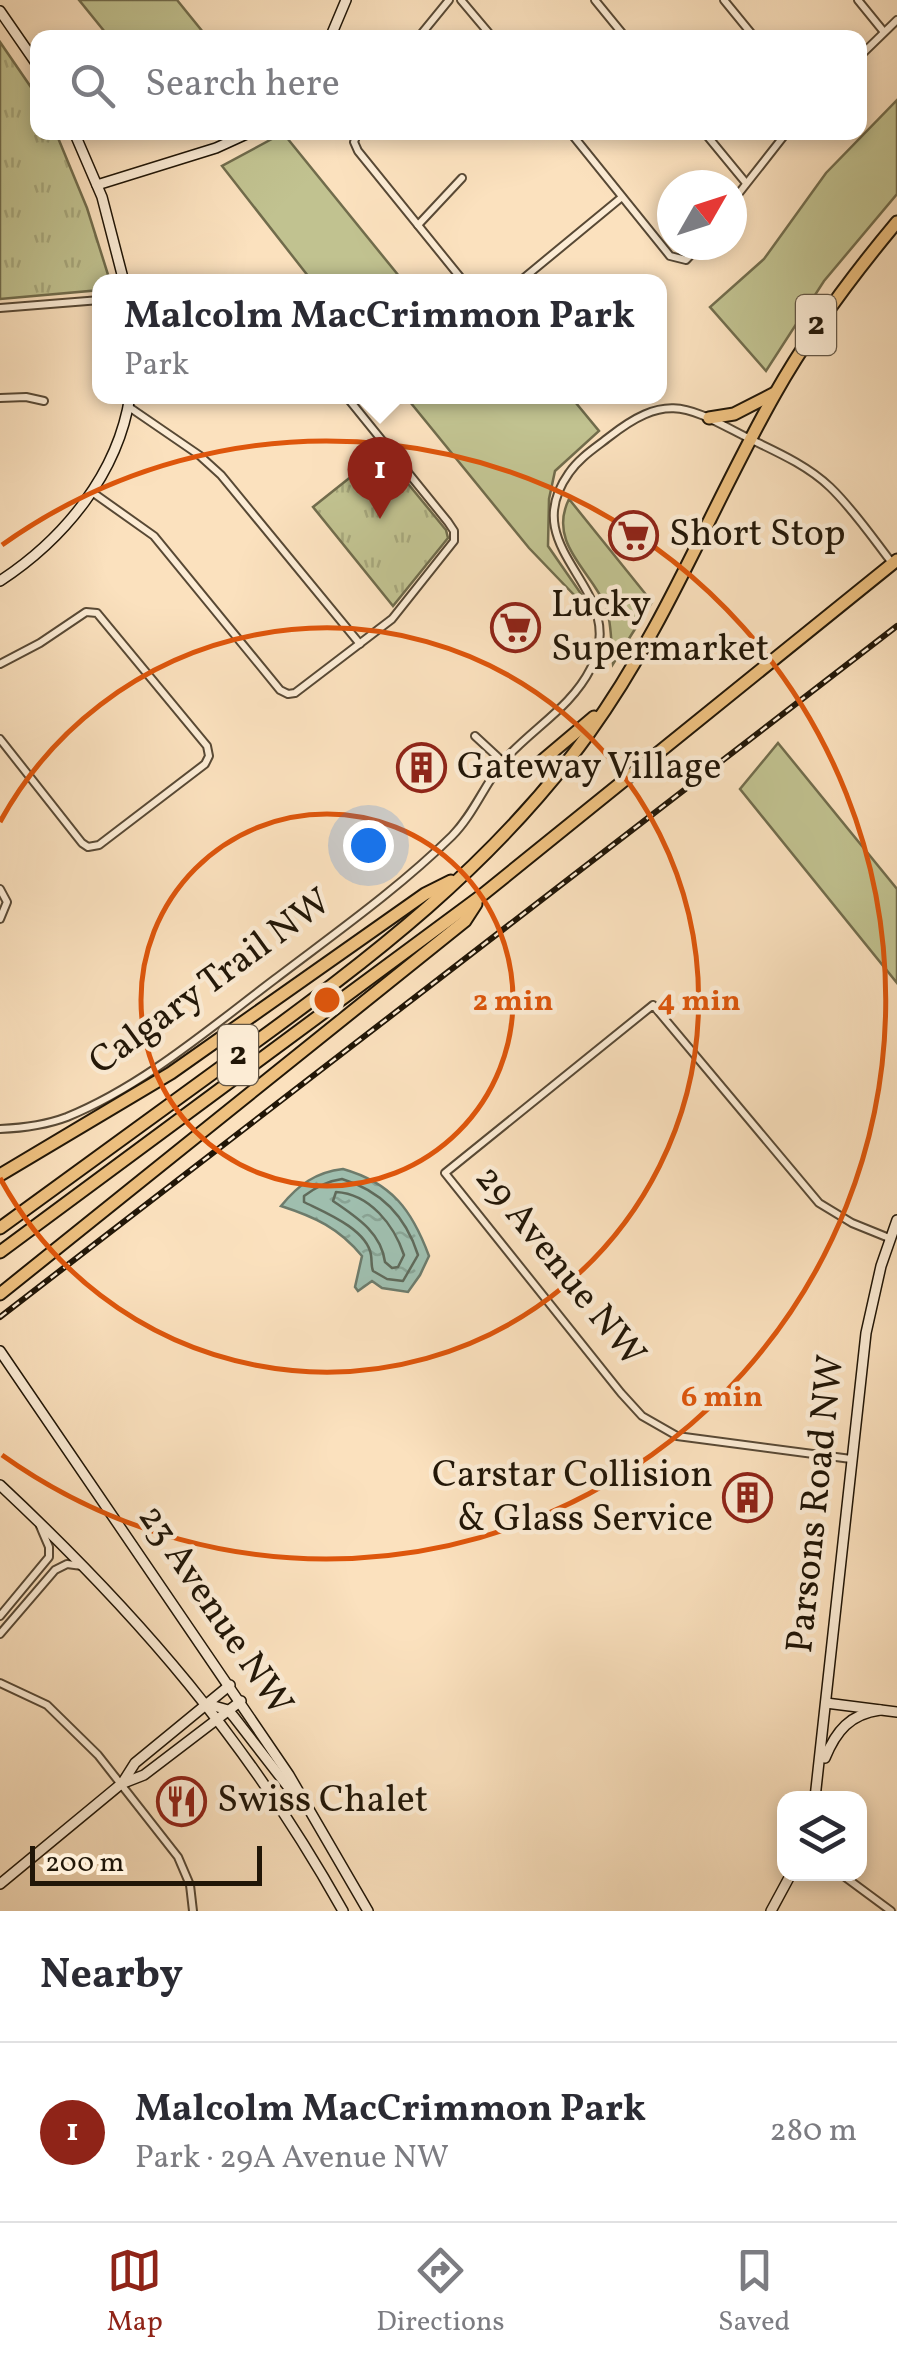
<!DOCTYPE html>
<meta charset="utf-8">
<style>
:root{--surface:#fff;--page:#f2f2f3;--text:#2b2b33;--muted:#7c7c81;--line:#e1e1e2;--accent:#8f2418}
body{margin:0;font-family:Vollkorn,serif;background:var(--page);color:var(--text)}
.controls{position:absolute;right:30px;bottom:30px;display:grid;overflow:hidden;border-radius:20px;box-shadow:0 5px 15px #0003}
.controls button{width:90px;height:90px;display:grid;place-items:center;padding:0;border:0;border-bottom:2px solid var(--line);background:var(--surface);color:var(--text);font:50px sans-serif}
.compass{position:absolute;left:657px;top:170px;width:90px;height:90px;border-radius:50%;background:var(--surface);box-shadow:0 5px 15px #0003;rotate:51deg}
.scale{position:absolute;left:30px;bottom:25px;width:232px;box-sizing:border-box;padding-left:10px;border:5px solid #211607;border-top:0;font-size:28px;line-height:35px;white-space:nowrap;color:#211607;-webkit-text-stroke:8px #fcecd5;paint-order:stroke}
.you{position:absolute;left:368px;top:845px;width:35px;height:35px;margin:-25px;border:8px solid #fff;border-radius:50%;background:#1a73e8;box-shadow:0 0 0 15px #1a73e833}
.badge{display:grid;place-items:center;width:65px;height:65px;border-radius:50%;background:var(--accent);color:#fff;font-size:32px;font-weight:700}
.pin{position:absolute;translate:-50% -82px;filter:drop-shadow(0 2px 5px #0008)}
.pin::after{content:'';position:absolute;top:52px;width:35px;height:30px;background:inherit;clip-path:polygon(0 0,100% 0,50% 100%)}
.popup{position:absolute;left:92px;top:274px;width:575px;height:130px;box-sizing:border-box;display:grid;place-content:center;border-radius:20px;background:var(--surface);filter:drop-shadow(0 2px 8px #0005);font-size:32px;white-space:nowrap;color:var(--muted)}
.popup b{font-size:38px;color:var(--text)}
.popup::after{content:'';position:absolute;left:50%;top:100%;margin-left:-20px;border:20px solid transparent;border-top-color:var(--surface)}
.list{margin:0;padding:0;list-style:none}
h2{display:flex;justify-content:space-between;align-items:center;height:130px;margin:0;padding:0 40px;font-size:42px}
h2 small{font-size:32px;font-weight:400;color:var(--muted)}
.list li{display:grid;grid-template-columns:65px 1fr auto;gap:30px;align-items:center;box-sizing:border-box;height:180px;padding:0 40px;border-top:2px solid var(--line)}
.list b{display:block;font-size:38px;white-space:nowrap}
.list p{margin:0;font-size:32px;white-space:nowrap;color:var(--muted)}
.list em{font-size:32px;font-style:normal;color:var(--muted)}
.icon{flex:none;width:55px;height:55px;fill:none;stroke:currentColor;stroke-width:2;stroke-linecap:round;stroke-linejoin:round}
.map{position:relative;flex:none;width:897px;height:1911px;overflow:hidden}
.search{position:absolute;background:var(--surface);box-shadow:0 5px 15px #0003;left:30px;right:30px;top:30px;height:110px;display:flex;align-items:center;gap:25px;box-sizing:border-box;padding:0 35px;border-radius:20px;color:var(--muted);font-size:38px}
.sheet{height:310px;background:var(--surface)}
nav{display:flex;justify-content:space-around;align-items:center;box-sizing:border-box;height:140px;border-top:2px solid var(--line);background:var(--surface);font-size:28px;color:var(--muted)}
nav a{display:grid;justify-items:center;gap:5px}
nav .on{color:var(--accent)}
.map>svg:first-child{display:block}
.grass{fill:#c1c290;stroke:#716c4c;stroke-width:2.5}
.park{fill:url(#park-tufts);stroke:#716c4c;stroke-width:2.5}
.water{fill:url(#water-ripples);stroke:#6d7b6b;stroke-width:2.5}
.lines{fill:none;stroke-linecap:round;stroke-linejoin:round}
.shore{stroke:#606a5a;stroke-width:2.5}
.street-casing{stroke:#584935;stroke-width:10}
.secondary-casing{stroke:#211607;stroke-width:12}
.highway-casing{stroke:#211607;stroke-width:15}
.street{stroke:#fcecd5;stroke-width:6}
.secondary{stroke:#fcecd5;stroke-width:9}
.highway{stroke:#eec07f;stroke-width:11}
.rail-casing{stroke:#211607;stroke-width:6}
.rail{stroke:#fcecd5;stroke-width:2.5;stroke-dasharray:8;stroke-linecap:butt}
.ring{fill:none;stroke:#de560c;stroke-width:5}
.labels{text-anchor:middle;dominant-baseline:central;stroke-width:9;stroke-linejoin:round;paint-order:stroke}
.shield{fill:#fcecd5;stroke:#635645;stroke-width:2.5}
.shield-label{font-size:35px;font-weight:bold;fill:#211607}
.poi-label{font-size:38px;fill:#211607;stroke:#fcecd5;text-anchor:start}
.street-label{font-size:38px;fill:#211607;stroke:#fcecd5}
.centre{fill:#de560c;stroke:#fcecd5;stroke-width:5}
.ring-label{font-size:30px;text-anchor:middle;font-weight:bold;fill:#de560c;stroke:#fcecd5;stroke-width:9;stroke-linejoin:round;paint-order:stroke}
</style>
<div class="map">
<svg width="897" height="1911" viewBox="0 0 897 1911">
<defs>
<pattern id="park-tufts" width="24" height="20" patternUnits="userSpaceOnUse" patternTransform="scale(2.5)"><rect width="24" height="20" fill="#c1c290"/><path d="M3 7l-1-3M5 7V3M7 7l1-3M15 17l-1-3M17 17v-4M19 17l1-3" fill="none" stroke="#a6a67b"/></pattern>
<pattern id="water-ripples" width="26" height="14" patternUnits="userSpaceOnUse" patternTransform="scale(2.5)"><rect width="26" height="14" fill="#9fbeae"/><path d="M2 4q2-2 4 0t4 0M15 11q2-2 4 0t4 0" fill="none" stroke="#89a394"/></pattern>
</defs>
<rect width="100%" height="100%" fill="#fbe1be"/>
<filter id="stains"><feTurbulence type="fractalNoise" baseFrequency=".002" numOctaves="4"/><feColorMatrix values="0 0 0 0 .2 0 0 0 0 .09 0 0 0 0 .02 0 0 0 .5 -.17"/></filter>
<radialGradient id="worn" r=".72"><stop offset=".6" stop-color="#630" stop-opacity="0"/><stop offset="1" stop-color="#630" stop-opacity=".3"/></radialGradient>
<g class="grass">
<polygon points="79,0 177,0 207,37 109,37"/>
<polygon points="897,100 897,194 824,281 766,371 710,307 764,259 826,173"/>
<polygon points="283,133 403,281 312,281 222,166"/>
<polygon points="406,397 571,397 599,431 555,471 549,499 548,546 584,598 578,599 529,548"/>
<path d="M569,499L652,602L613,664C611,647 612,623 606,607C592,571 547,544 569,499Z"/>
<polygon points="778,743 897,889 897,983 740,789"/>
</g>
<g class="park">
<polygon points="0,42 37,96 38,132 56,133 87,208 110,281 100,282 100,290 0,299"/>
<polygon points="382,452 446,530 448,538 393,606 313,507"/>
</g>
<path class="water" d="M343,1169C392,1183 412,1210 429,1256L420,1275L408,1292L382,1288L372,1281L358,1291L355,1287L362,1256C339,1228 315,1217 281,1206C298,1185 316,1172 343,1169Z"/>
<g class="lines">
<g class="shore">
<path d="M342,1179C382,1191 406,1217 418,1255L403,1281L387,1279L373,1271C371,1266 372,1261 371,1255C367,1229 324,1212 304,1202V1196C316,1187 327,1181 342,1179Z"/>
<path d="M336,1192C370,1194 394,1225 404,1255L398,1267L392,1268L385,1262C381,1232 356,1217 333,1201Z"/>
</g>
<defs>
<g id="street">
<polyline points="461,0 493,38"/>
<polyline points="595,0 626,38"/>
<polyline points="724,0 755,38"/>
<polyline points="858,0 884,32"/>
<polyline points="418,38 449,0"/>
<polyline points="860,56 897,20"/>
<polyline points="358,132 354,142 358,151 464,282"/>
<polyline points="570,132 670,256 686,260 700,245"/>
<polyline points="704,132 746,183"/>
<polyline points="732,202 787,132"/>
<polyline points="418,225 462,178"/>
<polyline points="519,282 622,197"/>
<polyline points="0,308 100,300"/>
<polyline points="0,398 26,397 44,401"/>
<polyline points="129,407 199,455 221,475 360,644"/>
<polyline points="92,492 154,536 280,690 288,694 295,693 392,619 454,541 454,531 448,522 346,396"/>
<polyline points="0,664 40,643 86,612 97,613 207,746 209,756 205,764 99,845 88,847 82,843 0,739"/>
<polyline points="475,736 502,761"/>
<polyline points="0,889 7,902 0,919"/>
<path d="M0,1129C23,1128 46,1125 67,1117C143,1086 210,1028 275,979C334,934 398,889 452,836C475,813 486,780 508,756C536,726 572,706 591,668C632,588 513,552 569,473C579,458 595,448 609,437C670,389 690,409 752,440C779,453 808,466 830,487C853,509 872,537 892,563"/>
<polyline points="851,1459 677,1436 642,1416 621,1393 445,1173 653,1005 819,1203 852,1223 889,1238"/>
<polyline points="0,1616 49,1557 49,1547 40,1526"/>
<polyline points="0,1634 55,1570 67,1564 82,1566"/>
<polyline points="0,1683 47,1705 98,1755 178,1857 190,1885 193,1911"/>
<polyline points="841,1874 891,1911"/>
</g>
<g id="secondary">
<polyline points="0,11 38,66"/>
<polyline points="330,38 346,0"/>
<polyline points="74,132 102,197 124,282"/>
<polyline points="97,185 216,148 251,132"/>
<path d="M0,581C64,539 118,474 130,396"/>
<polyline points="0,1351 289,1775 368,1911"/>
<path d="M0,1485C140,1616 249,1743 343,1911"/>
<polyline points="826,1703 897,1712"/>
<polyline points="207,1704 228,1710 234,1717 299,1801"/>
<path d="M825,1758C836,1731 850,1714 880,1710"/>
<polyline points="123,1782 135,1763 230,1685"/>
<polyline points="815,1798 866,1333 881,1266 897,1220"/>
<polyline points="0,1884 121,1784 144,1775 241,1701"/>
<polyline points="771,1911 791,1874"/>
</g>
<g id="highway">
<polyline points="709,418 734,414 775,393"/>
<polyline points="502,762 519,772 530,771 594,717"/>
<polyline points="0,1175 171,1073 425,894 451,881"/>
<path d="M0,1228C79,1170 159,1112 239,1054C370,959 493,866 589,733C665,628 711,507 775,394C810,332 851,277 897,222"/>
<polyline points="0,1252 481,896 897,560"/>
<polyline points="0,1294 465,921 476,904"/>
</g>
</defs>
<use href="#street" class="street-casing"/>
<use href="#secondary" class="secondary-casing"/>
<use href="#highway" class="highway-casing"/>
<use href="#street" class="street"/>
<use href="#secondary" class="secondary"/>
<use href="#highway" class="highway"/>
<defs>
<polyline id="rail" points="0,1317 897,626"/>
</defs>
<use href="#rail" class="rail-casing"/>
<use href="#rail" class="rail"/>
</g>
<g class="ring">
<circle cx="327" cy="1000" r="186"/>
<path d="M0 822A372 372 0 1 1 0 1178"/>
<path d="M2 545A559 559 0 1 1 2 1455"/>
</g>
<defs>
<symbol id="supermarket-ring" viewBox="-11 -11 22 22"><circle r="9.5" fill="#fcecd5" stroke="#8f2418" stroke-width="1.5"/><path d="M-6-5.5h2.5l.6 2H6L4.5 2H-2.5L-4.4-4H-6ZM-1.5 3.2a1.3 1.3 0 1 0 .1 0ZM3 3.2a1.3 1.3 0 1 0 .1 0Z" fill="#8f2418"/></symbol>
<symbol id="building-ring" viewBox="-11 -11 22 22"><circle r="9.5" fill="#fcecd5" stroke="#8f2418" stroke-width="1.5"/><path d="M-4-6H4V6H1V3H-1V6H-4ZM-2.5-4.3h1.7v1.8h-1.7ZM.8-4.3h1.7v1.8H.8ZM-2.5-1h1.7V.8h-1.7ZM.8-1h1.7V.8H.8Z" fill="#8f2418"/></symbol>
<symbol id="restaurant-ring" viewBox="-11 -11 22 22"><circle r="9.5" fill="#fcecd5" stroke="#8f2418" stroke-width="1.5"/><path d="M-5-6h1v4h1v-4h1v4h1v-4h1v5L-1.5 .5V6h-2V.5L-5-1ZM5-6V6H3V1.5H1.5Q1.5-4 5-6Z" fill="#8f2418"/></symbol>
</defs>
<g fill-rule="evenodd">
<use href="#supermarket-ring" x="606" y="508" width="55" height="55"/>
<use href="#supermarket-ring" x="488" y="600" width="55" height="55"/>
<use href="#building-ring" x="394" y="740" width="55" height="55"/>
<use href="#building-ring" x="720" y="1470" width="55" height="55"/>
<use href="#restaurant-ring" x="154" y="1774" width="55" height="55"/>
</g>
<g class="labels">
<g class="shield">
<rect x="796" y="295" width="40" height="60" rx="8"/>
<rect x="218" y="1025" width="40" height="60" rx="8"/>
</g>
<g class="shield-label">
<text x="816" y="325">2</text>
<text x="238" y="1055">2</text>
</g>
<g class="poi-label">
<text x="669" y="535">Short Stop</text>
<text x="551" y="606">Lucky<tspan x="551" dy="44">Supermarket</tspan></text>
<text x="457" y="768">Gateway Village</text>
<text x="713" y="1476" text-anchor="end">Carstar Collision<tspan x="713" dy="44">&amp; Glass Service</tspan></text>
<text x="217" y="1801">Swiss Chalet</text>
</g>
<g class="street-label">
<text transform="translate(211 983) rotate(-36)">Calgary Trail NW</text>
<text transform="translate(559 1267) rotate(51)">29 Avenue NW</text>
<text transform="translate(817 1504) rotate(-84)">Parsons Road NW</text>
<text transform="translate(214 1611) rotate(56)">23 Avenue NW</text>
</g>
</g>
<circle cx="327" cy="1000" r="15" class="centre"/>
<g class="ring-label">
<text x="513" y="1010">2 min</text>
<text x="699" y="1010">4 min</text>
<text x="722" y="1406">6 min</text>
</g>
<rect width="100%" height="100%" filter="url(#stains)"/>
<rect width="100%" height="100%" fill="url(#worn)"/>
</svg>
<div class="controls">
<button><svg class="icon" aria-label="layers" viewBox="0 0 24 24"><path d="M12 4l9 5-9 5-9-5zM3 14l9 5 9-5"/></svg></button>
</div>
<svg class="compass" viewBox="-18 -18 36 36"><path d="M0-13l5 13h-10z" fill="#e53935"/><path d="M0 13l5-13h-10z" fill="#7c7c81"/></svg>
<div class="scale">200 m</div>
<div class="you"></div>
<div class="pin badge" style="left:380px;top:519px">1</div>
<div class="popup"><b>Malcolm MacCrimmon Park</b>Park</div>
<div class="search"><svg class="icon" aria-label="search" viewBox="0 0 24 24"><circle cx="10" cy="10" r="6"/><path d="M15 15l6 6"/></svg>Search here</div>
</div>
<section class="sheet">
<h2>Nearby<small></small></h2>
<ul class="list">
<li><span class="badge">1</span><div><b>Malcolm MacCrimmon Park</b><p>Park · 29A Avenue NW</p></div><em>280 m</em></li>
</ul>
</section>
<nav>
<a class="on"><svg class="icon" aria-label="map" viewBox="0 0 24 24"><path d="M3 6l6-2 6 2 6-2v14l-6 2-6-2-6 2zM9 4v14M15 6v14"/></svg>Map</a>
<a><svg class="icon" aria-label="directions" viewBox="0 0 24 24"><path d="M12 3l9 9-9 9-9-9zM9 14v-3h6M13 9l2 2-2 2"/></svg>Directions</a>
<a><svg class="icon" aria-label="saved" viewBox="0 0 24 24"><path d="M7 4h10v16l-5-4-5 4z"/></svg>Saved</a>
</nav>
